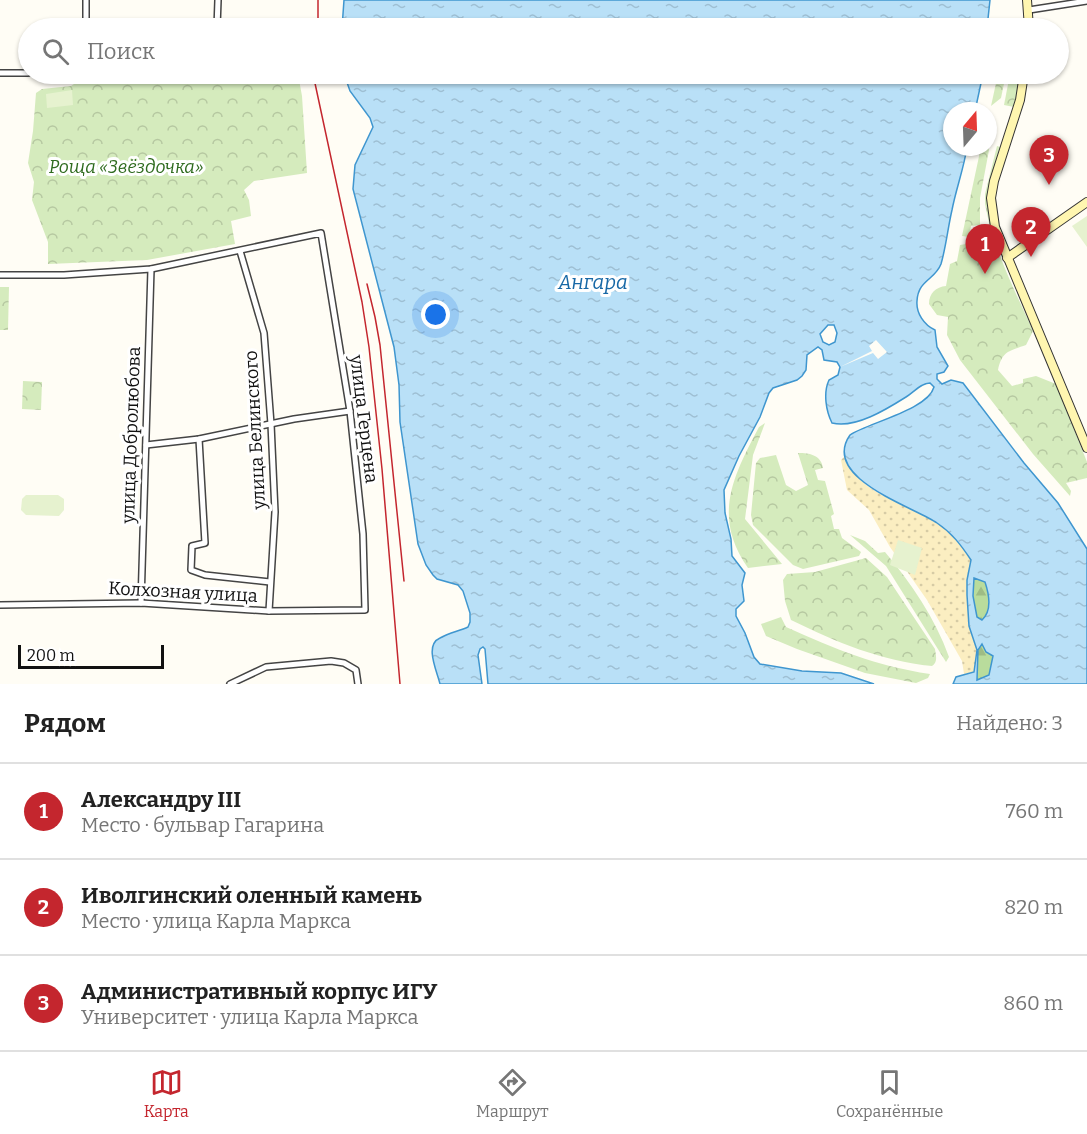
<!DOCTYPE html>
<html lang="ru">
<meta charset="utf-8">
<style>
:root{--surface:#fff;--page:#f2f2f2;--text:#222;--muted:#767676;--line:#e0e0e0;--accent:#c4262e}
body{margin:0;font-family:Bitter,serif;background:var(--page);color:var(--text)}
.compass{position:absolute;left:943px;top:102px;width:54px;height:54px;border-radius:50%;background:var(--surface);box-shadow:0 2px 4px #0004;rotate:19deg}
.scale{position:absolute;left:18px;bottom:15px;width:146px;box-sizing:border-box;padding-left:6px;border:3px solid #111;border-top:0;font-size:16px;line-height:21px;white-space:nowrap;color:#111;-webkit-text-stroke:4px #fff;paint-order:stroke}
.you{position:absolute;left:436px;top:315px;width:21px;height:21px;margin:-15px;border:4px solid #fff;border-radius:50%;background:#1a73e8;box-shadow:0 0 0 9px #1a73e833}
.badge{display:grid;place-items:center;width:39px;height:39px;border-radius:50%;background:var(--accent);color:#fff;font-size:20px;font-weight:700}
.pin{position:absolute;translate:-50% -50px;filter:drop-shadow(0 2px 3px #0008)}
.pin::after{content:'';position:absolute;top:32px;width:21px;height:18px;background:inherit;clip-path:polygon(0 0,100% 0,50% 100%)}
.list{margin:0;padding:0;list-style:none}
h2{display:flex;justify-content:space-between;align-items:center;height:78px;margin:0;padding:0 24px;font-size:26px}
h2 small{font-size:20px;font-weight:400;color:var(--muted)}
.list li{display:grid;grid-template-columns:39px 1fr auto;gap:18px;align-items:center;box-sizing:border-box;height:96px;padding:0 24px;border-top:2px solid var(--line)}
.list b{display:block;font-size:22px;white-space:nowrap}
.list p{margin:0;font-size:20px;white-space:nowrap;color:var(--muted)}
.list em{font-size:20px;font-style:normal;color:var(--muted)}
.icon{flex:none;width:33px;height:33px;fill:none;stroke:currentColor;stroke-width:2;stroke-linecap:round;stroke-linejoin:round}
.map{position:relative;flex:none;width:1087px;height:684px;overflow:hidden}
.search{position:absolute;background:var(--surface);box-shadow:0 2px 4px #0004;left:18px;right:18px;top:18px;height:66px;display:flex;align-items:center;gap:15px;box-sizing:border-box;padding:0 21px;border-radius:33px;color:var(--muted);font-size:22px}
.sheet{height:366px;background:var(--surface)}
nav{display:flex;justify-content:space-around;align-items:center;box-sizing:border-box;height:84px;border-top:2px solid var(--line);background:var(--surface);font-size:16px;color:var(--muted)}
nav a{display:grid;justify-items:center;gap:3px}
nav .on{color:var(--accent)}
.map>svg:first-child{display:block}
.forest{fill:url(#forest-firs)}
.sand{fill:url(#sand-dots)}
.park{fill:url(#park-crowns)}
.pitch{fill:#e6f2cf}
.water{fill:url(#water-ripples);stroke:#3f96cf;stroke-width:1.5;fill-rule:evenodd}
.pier{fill:#fffdf5}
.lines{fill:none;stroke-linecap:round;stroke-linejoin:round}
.street-casing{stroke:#444;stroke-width:8}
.secondary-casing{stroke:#333;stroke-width:10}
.street{stroke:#fff;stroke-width:5}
.secondary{stroke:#fff6b0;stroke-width:8}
.rail{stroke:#c4262e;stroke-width:1.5}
.labels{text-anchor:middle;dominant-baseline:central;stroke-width:6;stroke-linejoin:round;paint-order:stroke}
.park-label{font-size:18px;font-style:italic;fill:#2f6b1f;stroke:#fff}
.street-label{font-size:18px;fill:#111;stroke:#fff}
.water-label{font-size:20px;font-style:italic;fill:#1768a6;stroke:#fff}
</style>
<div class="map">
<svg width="1087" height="684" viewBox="0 0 1087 684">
<defs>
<pattern id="forest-firs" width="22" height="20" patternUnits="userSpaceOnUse" patternTransform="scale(1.5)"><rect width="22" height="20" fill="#b9dc9c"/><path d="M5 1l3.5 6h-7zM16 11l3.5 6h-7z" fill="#9ebc85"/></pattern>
<pattern id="sand-dots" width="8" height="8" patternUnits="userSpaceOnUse" patternTransform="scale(1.5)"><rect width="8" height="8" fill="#fbeec1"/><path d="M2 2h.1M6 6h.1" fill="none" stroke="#d6cba5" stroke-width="1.8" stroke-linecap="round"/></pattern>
<pattern id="park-crowns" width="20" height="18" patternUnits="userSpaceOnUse" patternTransform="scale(1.5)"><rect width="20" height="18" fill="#d5ebbd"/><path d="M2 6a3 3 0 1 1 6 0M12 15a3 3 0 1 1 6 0" fill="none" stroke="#b6c8a1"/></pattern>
<pattern id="water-ripples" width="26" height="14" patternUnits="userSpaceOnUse" patternTransform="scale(1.5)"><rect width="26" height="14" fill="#b9e0f7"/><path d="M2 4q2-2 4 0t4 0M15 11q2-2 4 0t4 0" fill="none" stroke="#9ebfd3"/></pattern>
</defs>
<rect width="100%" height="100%" fill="#fffdf5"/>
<g class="forest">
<path d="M974,578L985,582C989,595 992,610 982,620L977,617L973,596Z"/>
<polygon points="982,644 987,653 993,656 989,675 977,680 978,650"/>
</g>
<path class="sand" d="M845,456C857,493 903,502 933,520C950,530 960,543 971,560L967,580V595L969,626L977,650L974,672L964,674L962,661L927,600L890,547L869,510L847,490L841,460Z"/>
<g class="park">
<polygon points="115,74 298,74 302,96 307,173 254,181 244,190 249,200 251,216 231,221 235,244 147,260 48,264 48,242 32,200 34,182 28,163 33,131 36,93 42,89 71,86 80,80"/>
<polygon points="998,74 1006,74 1001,98 991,106"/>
<polygon points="1010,74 1021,74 1014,107 1004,105"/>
<path d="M997,146L1000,147C996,161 990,177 988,192C983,232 1017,294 1033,331L1026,345C1009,351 1002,351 998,370L1012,386L1023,383V379L1036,376L1056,384L1087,462V478L1066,483L1071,491L1070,496L1033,454L960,360L947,335L948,317L937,315L929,304C929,293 936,287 946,286L950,264L957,261L960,245L966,244L974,246L977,253L980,251L979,245L981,236L986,235L989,248L994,247L985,204V194Z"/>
<polygon points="981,147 988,147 989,150 980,198 980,225 971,226 969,237 962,236"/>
<polygon points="0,287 9,287 8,330 0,330"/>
<polygon points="23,381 42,382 41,410 22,409"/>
<path d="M765,423L753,455L745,519L782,564L748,568C712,517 733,476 759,427Z"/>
<path d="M798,453C810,453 821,455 823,468L815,470L818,480L825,481L834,514L831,516L834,529H839L842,538L861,552L859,556L803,569L793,565L753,525L751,515L756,463L760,458L776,455L786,485L796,491L808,485Z"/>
<path d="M850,535L865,541L878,553L885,552C911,583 935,618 949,657L946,662L886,566Z"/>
<path d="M866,558L887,577L935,649C936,656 938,662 932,666C881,661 836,642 791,620L785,601L783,580L787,574L815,572Z"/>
<path d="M781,617L786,627C835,649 876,666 930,674L928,678L916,683L865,673L797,649L766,636L761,624Z"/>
</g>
<g class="pitch">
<polygon points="72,90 73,105 47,108 46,94"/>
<polygon points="1087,216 1087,247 1072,226"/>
<polygon points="26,495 58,495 64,499 64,510 59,516 26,515 21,510 22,499"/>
<polygon points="898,540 922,548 915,575 890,565"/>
</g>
<g class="water">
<polygon points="344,0 990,0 987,28 342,28"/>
<path d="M344,74H983L975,111H952V147H967C964,168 956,189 952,210C948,227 946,247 941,264C935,280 918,280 917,301C916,313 924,325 935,330L937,347L948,366L944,372L937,374V379L942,384L951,380L963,383L1024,463L1058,503L1087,549V684H953L956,677L974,672L977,650L969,626L967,595V580L971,560C961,545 952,533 937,523C914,507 820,478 850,435C867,423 928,410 934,387L930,383C921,383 914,392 906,397C887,409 855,429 832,423C826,411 823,393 829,380L838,375L840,367L837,362L824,360L822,350L818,347L807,355L806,370L802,376L797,380L773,388L769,393L760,417L739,456L724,490L725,513L731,539L732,556L745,573L742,585L744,601L736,609V616L745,633L754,657L760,664L802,671L841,673L874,684H488L485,649L483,647L480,649L478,655L482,684H440C437,671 424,645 440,638C449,633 459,631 468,627L470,622V613L463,591L458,585L437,579L433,575L426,565L418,544L400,422L399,385L394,347L353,189L355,165L373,127L370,118L350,91ZM828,325H834L837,333L835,342L829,345L823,342L820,334ZM974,578L985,582C989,594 992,611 982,620L977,617L973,596ZM982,644L986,652L993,656L989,675L977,680L978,650Z"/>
</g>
<polygon class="pier" points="876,340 887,352 878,359 873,353 840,367 872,351 869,346"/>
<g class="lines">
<defs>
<g id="street">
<polyline points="1029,10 1087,1"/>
<polyline points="86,28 86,0"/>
<polyline points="217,28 218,0"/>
<polyline points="0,73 28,73"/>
<polyline points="240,251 264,333 271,424 275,512 269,611"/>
<polyline points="0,275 64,275 151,269 321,233 350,411 363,534 365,610 269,611 141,603 0,605"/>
<polyline points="199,439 205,543 192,546 191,570 205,575 270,582"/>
<polyline points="146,445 199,439 294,419 350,411"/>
<polyline points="141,603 151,269"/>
<polyline points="230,684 266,667 331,661 344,663 356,670 358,684"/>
</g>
<g id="secondary">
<polyline points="1027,0 1029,28"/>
<polyline points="1024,74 1020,100 994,181 991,198 995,227 1087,448"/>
<polyline points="1007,258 1087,202"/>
</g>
</defs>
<use href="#street" class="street-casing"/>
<use href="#secondary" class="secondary-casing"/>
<use href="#street" class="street"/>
<use href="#secondary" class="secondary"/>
<g class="rail">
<polyline points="318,0 318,28"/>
<polyline points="313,74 362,302 369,347 382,469 400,684"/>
<polyline points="367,284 375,317 380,345 404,581"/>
</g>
</g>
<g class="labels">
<g class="park-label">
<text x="126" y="167">Роща «Звёздочка»</text>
</g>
<g class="street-label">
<text transform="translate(364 419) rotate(83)">улица Герцена</text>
<text transform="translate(255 430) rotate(-93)">улица Белинского</text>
<text transform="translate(131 435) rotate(-88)">улица Добролюбова</text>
<text transform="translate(183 592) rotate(3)">Колхозная улица</text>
</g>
<g class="water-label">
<text x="593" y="282">Ангара</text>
</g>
</g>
</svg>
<svg class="compass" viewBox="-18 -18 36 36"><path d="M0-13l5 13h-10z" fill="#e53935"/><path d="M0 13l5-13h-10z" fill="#767676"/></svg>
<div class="scale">200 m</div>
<div class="you"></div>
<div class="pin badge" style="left:985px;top:274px">1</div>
<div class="pin badge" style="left:1031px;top:257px">2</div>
<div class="pin badge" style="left:1049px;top:185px">3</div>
<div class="search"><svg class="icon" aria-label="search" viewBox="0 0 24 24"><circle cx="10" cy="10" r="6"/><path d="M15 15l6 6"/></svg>Поиск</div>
</div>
<section class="sheet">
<h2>Рядом<small>Найдено: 3</small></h2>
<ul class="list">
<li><span class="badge">1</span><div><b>Александру III</b><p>Место · бульвар Гагарина</p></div><em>760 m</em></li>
<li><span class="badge">2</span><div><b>Иволгинский оленный камень</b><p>Место · улица Карла Маркса</p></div><em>820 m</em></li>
<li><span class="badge">3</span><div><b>Административный корпус ИГУ</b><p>Университет · улица Карла Маркса</p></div><em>860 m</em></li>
</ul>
</section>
<nav>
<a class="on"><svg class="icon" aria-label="map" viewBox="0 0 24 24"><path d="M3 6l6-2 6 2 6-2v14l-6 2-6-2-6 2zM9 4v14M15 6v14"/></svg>Карта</a>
<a><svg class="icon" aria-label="directions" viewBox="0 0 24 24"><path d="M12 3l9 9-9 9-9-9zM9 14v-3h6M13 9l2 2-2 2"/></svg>Маршрут</a>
<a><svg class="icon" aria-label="saved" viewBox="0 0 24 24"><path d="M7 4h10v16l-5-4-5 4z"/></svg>Сохранённые</a>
</nav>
